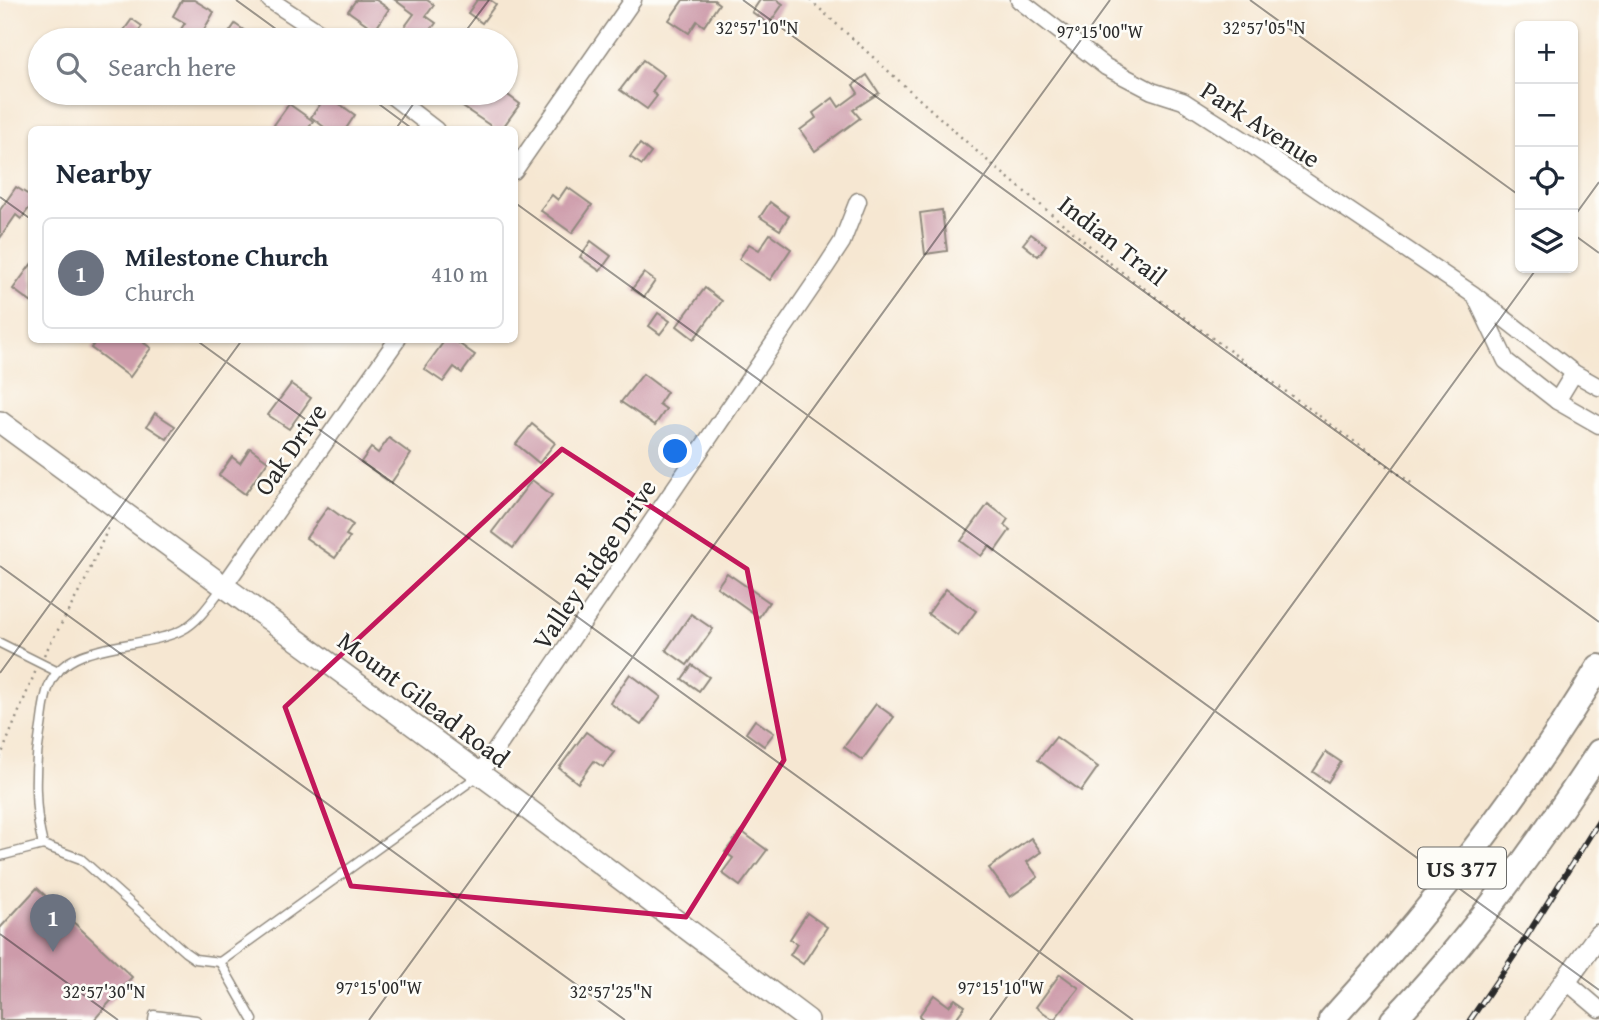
<!DOCTYPE html>
<meta charset="utf-8">
<style>
:root{--surface:#fff;--page:#f2f2f3;--text:#1f2937;--muted:#747a83;--line:#e0e1e3;--accent:#0b8043}
body{margin:0;font-family:"Gentium Book Plus",serif;background:var(--page);color:var(--text)}
.controls{position:absolute;right:21px;top:21px;display:grid;overflow:hidden;border-radius:10px;box-shadow:0 2px 5px #0004}
.controls button{width:63px;height:63px;display:grid;place-items:center;padding:0;border:0;border-bottom:2px solid var(--line);background:var(--surface);color:var(--text);font:35px sans-serif}
.you{position:absolute;left:676px;top:452px;width:24px;height:24px;margin:-18px;border:5px solid #fff;border-radius:50%;background:#1a73e8;box-shadow:0 0 0 10px #1a73e833}
.badge{display:grid;place-items:center;width:46px;height:46px;border-radius:50%;background:var(--accent);color:#fff;font-size:23px;font-weight:700}
.pin{position:absolute;translate:-50% -58px;filter:drop-shadow(0 2px 4px #0008)}
.pin::after{content:'';position:absolute;top:37px;width:24px;height:21px;background:inherit;clip-path:polygon(0 0,100% 0,50% 100%)}
.list{margin:0;padding:0;list-style:none}
h2{display:flex;justify-content:space-between;align-items:center;height:91px;margin:0;padding:0 28px;font-size:30px}
h2 small{font-size:23px;font-weight:400;color:var(--muted)}
.list li{display:grid;grid-template-columns:46px 1fr auto;gap:21px;align-items:center;box-sizing:border-box;height:112px;margin:0 14px 14px;padding:0 14px;border:2px solid var(--line);border-radius:10px}
.list b{display:block;font-size:26px;white-space:nowrap}
.list p{margin:0;font-size:23px;white-space:nowrap;color:var(--muted)}
.list em{font-size:23px;font-style:normal;color:var(--muted)}
.icon{flex:none;width:38px;height:38px;fill:none;stroke:currentColor;stroke-width:2;stroke-linecap:round;stroke-linejoin:round}
.map{position:relative;flex:none;width:1599px;height:1020px;overflow:hidden}
.search{position:absolute;background:var(--surface);box-shadow:0 2px 5px #0004;left:28px;top:28px;width:490px;height:77px;display:flex;align-items:center;gap:18px;box-sizing:border-box;padding:0 24px;border-radius:38px;color:var(--muted);font-size:26px}
.panel{position:absolute;background:var(--surface);box-shadow:0 2px 5px #0004;left:28px;top:126px;width:490px;height:217px;border-radius:10px}
.map>svg:first-child{display:block}
.building{fill:#cd9baa}
.lines{fill:none;stroke-linecap:round;stroke-linejoin:round}
.lane-casing{stroke:#90897e;stroke-width:11}
.street-casing{stroke:#90897e;stroke-width:19}
.secondary-casing{stroke:#90897e;stroke-width:24}
.primary-casing{stroke:#90897e;stroke-width:28}
.path{stroke:#90897e;stroke-width:2.5;stroke-dasharray:2 5;stroke-linecap:butt}
.lane{stroke:#fff;stroke-width:8}
.street{stroke:#fff;stroke-width:16}
.secondary{stroke:#fff;stroke-width:21}
.primary{stroke:#fff;stroke-width:24}
.rail-casing{stroke:#2b2b2b;stroke-width:6}
.rail{stroke:#fdfcf7;stroke-width:3.5;stroke-dasharray:10;stroke-linecap:butt}
.marked{fill:none;stroke:#c2185b;stroke-width:5;stroke-linejoin:round}
.ticks{fill:none;stroke:#2b2b2b;stroke-width:2;stroke-opacity:0.45}
.labels{text-anchor:middle;dominant-baseline:central;stroke-width:5;stroke-linejoin:round;paint-order:stroke}
.shield{fill:#fdfcf7;stroke:#6a6a68;stroke-width:2}
.shield-label{font-size:24px;font-weight:bold;fill:#2b2b2b}
.street-label{font-size:26px;fill:#2b2b2b;stroke:#fdfcf7}
.ticks-label{font-size:18px;text-anchor:middle;fill:#2b2b2b;stroke:#fdfcf7;stroke-width:5;stroke-linejoin:round;paint-order:stroke}
</style>
<div class="map">
<svg width="1599" height="1020" viewBox="0 0 1599 1020">
<rect width="100%" height="100%" fill="#fdfcf7"/>
<filter id="ink" filterUnits="userSpaceOnUse"><feTurbulence type="fractalNoise" baseFrequency=".0143" numOctaves="2"/><feDisplacementMap in="SourceGraphic" scale="14" xChannelSelector="R" yChannelSelector="G"/><feConvolveMatrix kernelMatrix="1 2 1 2 8 2 1 2 1" color-interpolation-filters="sRGB"/></filter>
<filter id="wash" filterUnits="userSpaceOnUse"><feTurbulence type="fractalNoise" baseFrequency=".00686" numOctaves="4" result="noise"/><feDisplacementMap in="SourceGraphic" scale="28" xChannelSelector="R" yChannelSelector="G"/><feGaussianBlur stdDeviation="1.57" result="paint"/><feColorMatrix in="noise" values="0 0 0 0 0 0 0 0 0 0 0 0 0 0 0 0 0 1.4 0 .05"/><feComposite in="paint" operator="in"/></filter>
<g filter="url(#wash)">
<rect width="100%" height="100%" fill="#f6e7d2"/>
<g id="blocks">
<g class="building">
<polygon points="182,0 194,0 214,12 198,40 179,32 185,23 173,16"/>
<polygon points="356,0 376,0 389,9 375,30 348,11"/>
<polygon points="395,0 427,0 434,5 426,16 436,23 430,31 444,40 395,40 414,14"/>
<polygon points="477,0 490,0 496,4 482,23 468,13"/>
<polygon points="683,0 714,0 719,4 704,26 697,21 689,33 669,20"/>
<polygon points="760,0 777,0 783,4 769,24 752,12"/>
<polygon points="132,19 142,26 132,40 122,33"/>
<polygon points="235,24 258,40 224,40"/>
<polygon points="643,60 664,75 652,92 657,96 647,109 620,90"/>
<polygon points="867,75 879,93 853,110 860,118 815,151 800,130 816,118 813,113 833,98 839,107 858,93 853,85"/>
<polygon points="442,93 487,93 493,97 496,93 505,93 520,104 501,130 497,130"/>
<polygon points="327,95 355,115 345,130 328,130 311,117"/>
<polygon points="289,104 313,121 307,130 280,130 274,125"/>
<polygon points="640,144 651,153 642,165 630,157"/>
<polygon points="16,187 32,197 32,204 21,219 16,215 0,238 0,210"/>
<polygon points="567,187 592,205 572,233 540,210 552,195 558,200"/>
<polygon points="770,202 789,216 780,230 760,217"/>
<polygon points="942,210 947,251 925,254 920,213"/>
<polygon points="770,234 791,249 770,280 739,259 749,244 759,250"/>
<polygon points="1031,234 1046,245 1038,256 1023,244"/>
<polygon points="591,241 611,256 600,271 580,257"/>
<polygon points="32,263 32,303 13,289"/>
<polygon points="644,273 655,281 644,297 632,289"/>
<polygon points="705,288 722,301 694,339 677,326"/>
<polygon points="658,313 670,321 660,334 649,326"/>
<polygon points="97,340 147,340 144,343 151,348 130,377 91,348"/>
<polygon points="445,340 454,340 475,355 462,373 454,367 443,382 424,369"/>
<polygon points="643,374 667,392 659,404 666,409 655,425 621,402"/>
<polygon points="291,384 311,398 289,429 268,415"/>
<polygon points="155,413 175,426 167,439 147,426"/>
<polygon points="532,424 555,443 539,463 516,444"/>
<polygon points="389,438 411,454 391,483 361,462 371,448 378,453"/>
<polygon points="250,448 268,461 245,494 219,475 232,457 240,463"/>
<polygon points="532,480 552,495 513,548 492,532"/>
<polygon points="988,504 1008,519 1004,525 1010,530 995,551 989,546 981,556 961,541"/>
<polygon points="328,507 353,525 346,535 350,537 335,558 306,538"/>
<polygon points="727,573 769,602 759,617 717,587"/>
<polygon points="946,589 976,611 958,636 928,614"/>
<polygon points="691,614 713,629 687,665 666,650"/>
<polygon points="692,665 709,677 699,691 682,679"/>
<polygon points="630,674 661,697 641,725 610,703"/>
<polygon points="876,704 894,717 862,760 844,747"/>
<polygon points="755,720 774,733 764,746 746,733"/>
<polygon points="586,732 614,752 603,767 594,761 578,783 559,768"/>
<polygon points="1056,737 1098,767 1081,791 1038,760"/>
<polygon points="1326,752 1341,762 1328,782 1313,772"/>
<polygon points="741,831 767,850 740,886 722,873 733,858 725,852"/>
<polygon points="1031,838 1041,852 1027,862 1038,877 1010,897 989,868"/>
<polygon points="37,888 132,977 94,1020 0,1020 0,928"/>
<polygon points="807,913 827,927 803,964 790,955 797,944 790,939"/>
<polygon points="1060,974 1079,988 1054,1020 1036,1007"/>
<polygon points="934,995 949,1006 955,999 965,1006 955,1020 924,1020 919,1016"/>
</g>
</g>
</g>
<g filter="url(#ink)">
<use href="#blocks" fill-opacity="0" stroke="#90897e" stroke-width="2"/>
<g class="lines">
<defs>
<g id="lane">
<polyline points="0,643 58,672"/>
<polyline points="0,856 43,845"/>
<path d="M220,962L195,959L185,952L81,859L43,845C34,810 34,768 40,733C43,718 43,700 49,686C67,639 144,650 182,630C199,621 211,602 222,588"/>
<polyline points="153,1020 154,1015 196,1020"/>
<polyline points="253,1020 220,962 478,776"/>
</g>
<g id="street">
<polyline points="270,0 331,40"/>
<polyline points="1019,0 1106,67 1152,91 1183,101 1247,142 1474,295 1574,373 1599,387"/>
<polyline points="388,93 436,130"/>
<polyline points="514,171 633,0"/>
<polyline points="1477,300 1506,361 1557,401 1599,425"/>
<polyline points="1557,401 1574,373"/>
<polyline points="224,586 397,340"/>
<polyline points="478,776 825,268 842,242 858,201"/>
<polyline points="1566,981 1599,1009"/>
</g>
<g id="secondary">
<polyline points="0,422 525,807 808,1020"/>
<polyline points="1537,1020 1599,935"/>
</g>
<g id="primary">
<path d="M1331,1020C1431,910 1522,795 1599,667"/>
<path d="M1393,1020C1471,939 1537,846 1599,752"/>
</g>
</defs>
<use href="#lane" class="lane-casing"/>
<use href="#street" class="street-casing"/>
<use href="#secondary" class="secondary-casing"/>
<use href="#primary" class="primary-casing"/>
<g class="path">
<polyline points="810,0 982,156 1116,268 1414,485"/>
<polyline points="44,655 84,583 110,524"/>
<polyline points="0,758 36,670"/>
</g>
<use href="#lane" class="lane"/>
<use href="#street" class="street"/>
<use href="#secondary" class="secondary"/>
<use href="#primary" class="primary"/>
<defs>
<polyline id="rail" points="1470,1020 1518,950 1599,821"/>
</defs>
<use href="#rail" class="rail-casing"/>
<use href="#rail" class="rail"/>
</g>
</g>
<path class="marked" d="M562,449L747,569L784,760L686,917L351,886L285,707Z"/>
<path class="ticks" d="M236,0L291,40M743,0L1599,622M1250,0L1520,196M459,40L489,0M364,93L414,130M395,130L421,93M0,197L32,220M514,202L1599,990M1573,218L1599,182M1573,234L1599,253M196,340L1133,1020M0,566L625,1020M0,673L242,340M0,934L118,1020M369,1020L1110,0M990,1020L1537,268"/>
<g class="labels">
<rect class="shield" x="1418" y="847.5" width="88" height="41" rx="5"/>
<g class="shield-label">
<text x="1462" y="868">US 377</text>
</g>
<g class="street-label">
<text transform="translate(1261 124) rotate(33)">Park Avenue</text>
<text transform="translate(1113 240) rotate(38)">Indian Trail</text>
<text transform="translate(290 449) rotate(-55)">Oak Drive</text>
<text transform="translate(594 564) rotate(-56)">Valley Ridge Drive</text>
<text transform="translate(424 699) rotate(37)">Mount Gilead Road</text>
</g>
</g>
<g class="ticks-label">
<text x="757" y="34">32°57'10"N</text>
<text x="1264" y="34">32°57'05"N</text>
<text x="1100" y="38">97°15'00"W</text>
<text x="379" y="994">97°15'00"W</text>
<text x="1001" y="994">97°15'10"W</text>
<text x="104" y="998">32°57'30"N</text>
<text x="611" y="998">32°57'25"N</text>
</g>
</svg>
<div class="controls">
<button>+</button>
<button>−</button>
<button><svg class="icon" aria-label="locate" viewBox="0 0 24 24"><circle cx="12" cy="12" r="6"/><path d="M12 2v4M12 18v4M2 12h4M18 12h4"/></svg></button>
<button><svg class="icon" aria-label="layers" viewBox="0 0 24 24"><path d="M12 4l9 5-9 5-9-5zM3 14l9 5 9-5"/></svg></button>
</div>
<div class="you"></div>
<div class="pin badge" style="left:53px;top:952px;background:#6b7280">1</div>
<div class="search"><svg class="icon" aria-label="search" viewBox="0 0 24 24"><circle cx="10" cy="10" r="6"/><path d="M15 15l6 6"/></svg>Search here</div>
<section class="panel">
<h2>Nearby<small></small></h2>
<ul class="list">
<li><span class="badge" style="background:#6b7280">1</span><div><b>Milestone Church</b><p>Church</p></div><em>410 m</em></li>
</ul>
</section>
</div>
